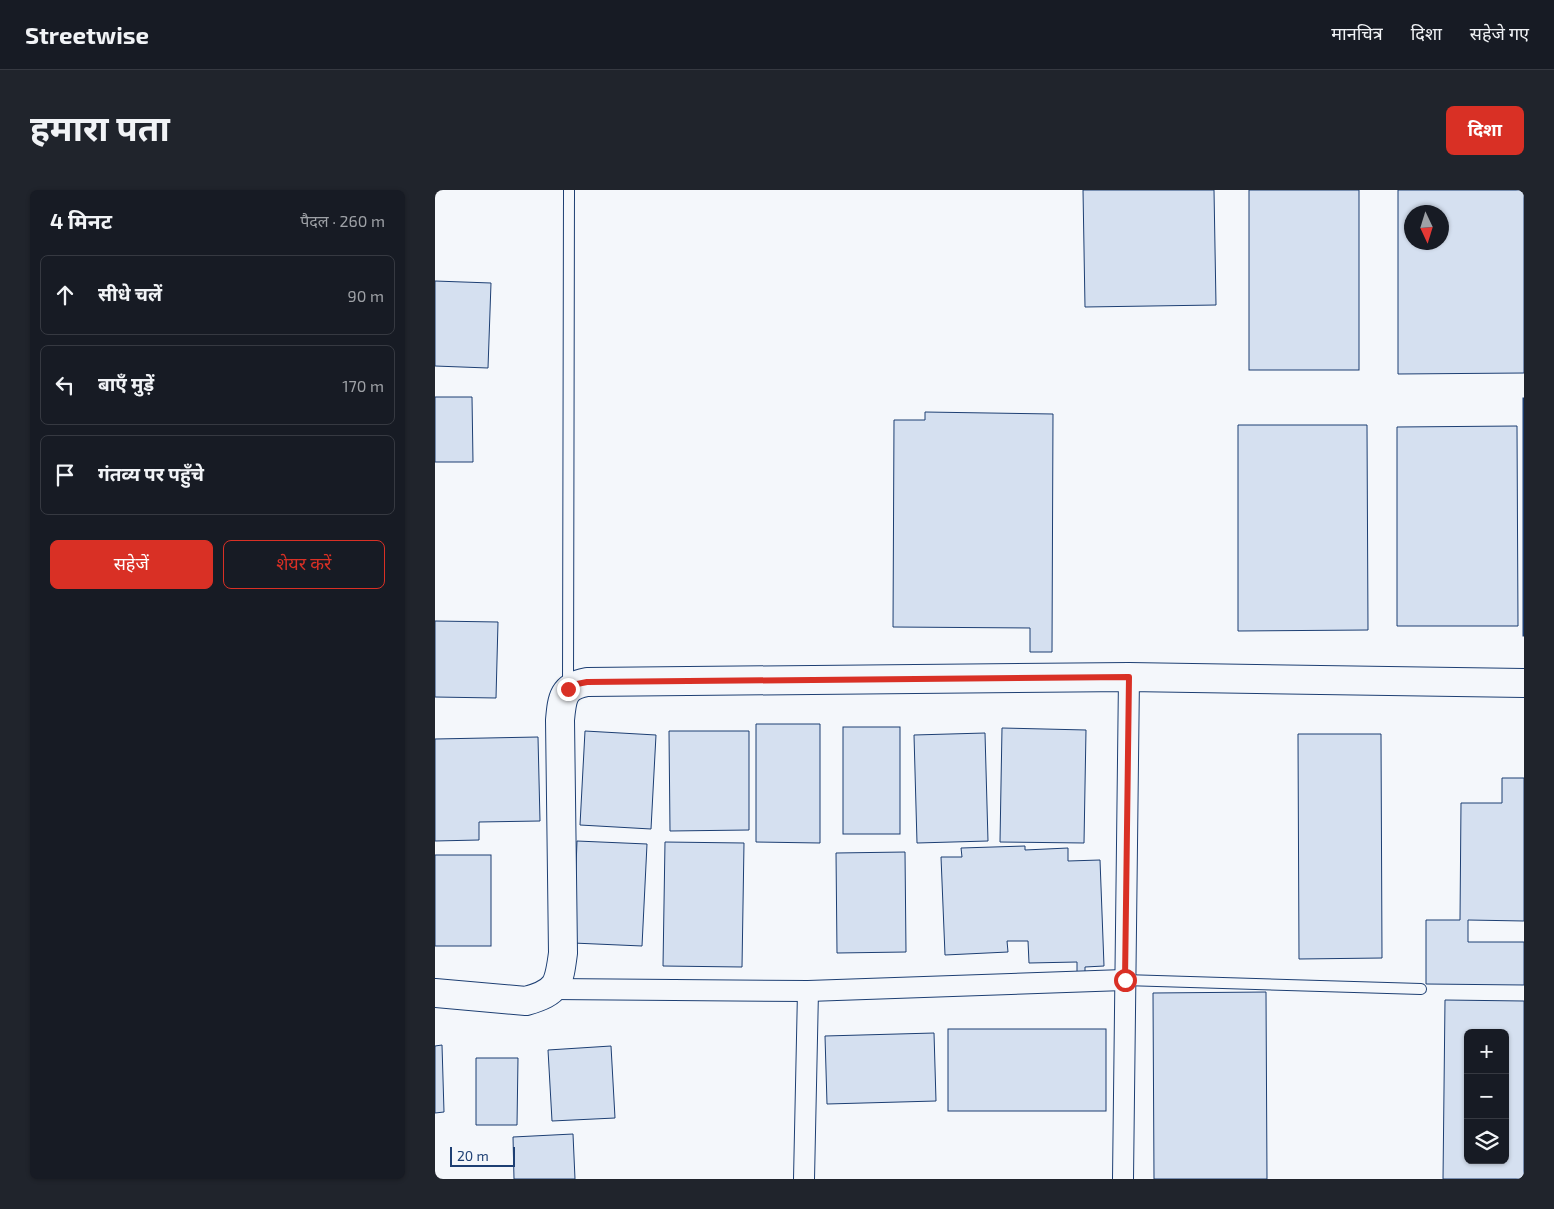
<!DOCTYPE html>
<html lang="hi">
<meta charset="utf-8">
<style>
:root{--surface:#171b24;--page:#20242c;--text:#f1f3f6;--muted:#9ea1a6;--line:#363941;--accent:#d93025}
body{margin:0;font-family:"Exo 2","Noto Sans Devanagari",sans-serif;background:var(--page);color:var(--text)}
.controls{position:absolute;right:15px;bottom:15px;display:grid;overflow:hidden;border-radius:8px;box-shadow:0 1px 4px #0004}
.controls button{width:45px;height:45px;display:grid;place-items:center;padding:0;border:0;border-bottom:1px solid var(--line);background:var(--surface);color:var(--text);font:25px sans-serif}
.compass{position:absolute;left:969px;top:15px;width:45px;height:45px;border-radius:50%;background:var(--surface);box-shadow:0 1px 4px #0004;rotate:176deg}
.scale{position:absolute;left:15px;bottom:12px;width:65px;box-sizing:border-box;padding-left:5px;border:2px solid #1d3f73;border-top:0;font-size:14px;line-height:18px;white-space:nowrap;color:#1d3f73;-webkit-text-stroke:4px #f4f7fb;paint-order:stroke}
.stop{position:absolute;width:15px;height:15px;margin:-11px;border:4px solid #d93025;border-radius:50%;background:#fff}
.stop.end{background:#d93025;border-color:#fff;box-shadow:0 1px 5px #0008}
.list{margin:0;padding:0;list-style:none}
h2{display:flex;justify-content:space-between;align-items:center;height:65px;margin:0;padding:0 20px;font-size:21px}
h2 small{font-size:16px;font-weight:400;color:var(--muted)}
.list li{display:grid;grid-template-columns:32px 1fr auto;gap:15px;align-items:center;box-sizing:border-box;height:80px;margin:0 10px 10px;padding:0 10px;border:1px solid var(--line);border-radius:8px}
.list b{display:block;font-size:19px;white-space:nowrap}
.list em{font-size:16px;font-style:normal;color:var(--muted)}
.actions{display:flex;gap:10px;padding:15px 20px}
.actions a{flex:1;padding:11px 0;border:1px solid var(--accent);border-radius:8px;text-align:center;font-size:18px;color:var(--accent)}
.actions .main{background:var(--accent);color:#fff}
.icon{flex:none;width:28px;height:28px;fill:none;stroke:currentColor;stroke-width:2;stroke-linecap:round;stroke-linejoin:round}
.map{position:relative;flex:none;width:1089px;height:989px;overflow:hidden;border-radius:8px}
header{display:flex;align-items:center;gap:30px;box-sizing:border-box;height:70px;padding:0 25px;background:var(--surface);border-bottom:1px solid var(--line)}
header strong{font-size:24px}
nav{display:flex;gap:28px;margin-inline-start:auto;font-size:18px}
.intro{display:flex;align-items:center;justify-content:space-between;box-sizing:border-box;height:120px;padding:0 30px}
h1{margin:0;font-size:35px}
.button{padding:12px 22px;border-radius:8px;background:var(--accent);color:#fff;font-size:18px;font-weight:700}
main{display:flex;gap:30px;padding:0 30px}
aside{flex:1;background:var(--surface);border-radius:8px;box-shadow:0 1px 4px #0004}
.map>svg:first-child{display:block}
.building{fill:#d5e0f0;stroke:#1d3f73;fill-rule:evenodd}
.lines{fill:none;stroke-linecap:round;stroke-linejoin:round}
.lane-casing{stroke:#1d3f73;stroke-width:12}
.street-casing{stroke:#1d3f73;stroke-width:22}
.secondary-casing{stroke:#1d3f73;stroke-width:30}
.lane{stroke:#f4f7fb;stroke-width:10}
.street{stroke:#f4f7fb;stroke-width:20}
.secondary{stroke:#f4f7fb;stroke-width:28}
.route{stroke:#d93025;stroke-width:6}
</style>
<header>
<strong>Streetwise</strong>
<nav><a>मानचित्र</a><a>दिशा</a><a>सहेजे गए</a></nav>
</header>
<div class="intro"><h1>हमारा पता</h1><a class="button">दिशा</a></div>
<main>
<aside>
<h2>4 मिनट<small>पैदल · 260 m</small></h2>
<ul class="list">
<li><svg class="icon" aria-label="ahead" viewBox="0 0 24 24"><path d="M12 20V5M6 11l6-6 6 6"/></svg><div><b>सीधे चलें</b></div><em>90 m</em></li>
<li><svg class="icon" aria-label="left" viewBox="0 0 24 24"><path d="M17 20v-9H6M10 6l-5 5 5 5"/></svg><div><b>बाएँ मुड़ें</b></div><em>170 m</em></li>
<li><svg class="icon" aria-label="arrive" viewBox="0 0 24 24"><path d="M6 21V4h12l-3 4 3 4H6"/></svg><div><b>गंतव्य पर पहुँचे</b></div></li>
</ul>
<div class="actions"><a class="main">सहेजें</a><a>शेयर करें</a></div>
</aside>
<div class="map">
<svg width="1089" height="989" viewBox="0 0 1089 989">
<rect width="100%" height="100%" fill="#f4f7fb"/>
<g class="building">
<polygon points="648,0 779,0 781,115 650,117"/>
<rect x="814" y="0" width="110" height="180"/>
<path d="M963,0H1089V183L963,184ZM976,22H1006V52H976Z"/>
<polygon points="0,91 56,93 53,178 0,176"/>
<polygon points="0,207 37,207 38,272 0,272"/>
<rect x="1088" y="208" width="1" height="238"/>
<polygon points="490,222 618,224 617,462 595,462 595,438 458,437 459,230 490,230"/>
<polygon points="803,235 932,235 933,440 803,441"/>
<polygon points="1082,236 1083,436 962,436 962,237"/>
<polygon points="0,431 63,432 61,508 0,507"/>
<polygon points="321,534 385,534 385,653 321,652"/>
<rect x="408" y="537" width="57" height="107"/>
<polygon points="567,538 651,540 649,653 565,652"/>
<polygon points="150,541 221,545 216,639 145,635"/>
<polygon points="234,541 314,541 314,640 235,641"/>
<polygon points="550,543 553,651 482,653 479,545"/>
<polygon points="863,544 946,544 947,768 864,769"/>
<polygon points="103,547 105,631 44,632 44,650 0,651 0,549"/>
<polygon points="1067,588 1089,588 1089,731 1033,730 1033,752 1089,752 1089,795 991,794 991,730 1025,730 1026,613 1067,613"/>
<polygon points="142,651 212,654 207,756 138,753"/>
<polygon points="230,652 309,653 307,777 228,776"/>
<polygon points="590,656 590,660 633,658 633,671 665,670 669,776 650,777 650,787 642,787 642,772 594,773 593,751 572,751 573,762 510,765 506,667 527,667 526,658"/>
<polygon points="470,662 471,762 402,763 401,663"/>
<rect x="0" y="665" width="56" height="91"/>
<polygon points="831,802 832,989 719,989 718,803"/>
<path d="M1010,810L1089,811V989H1008ZM1033,843H1070V970H1033Z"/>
<rect x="513" y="839" width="158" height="82"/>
<polygon points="499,843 501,911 392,914 390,846"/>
<polygon points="7,855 9,922 0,923 0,856"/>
<polygon points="176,856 180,928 117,931 113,860"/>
<polygon points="41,868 83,868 82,935 41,935"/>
<polygon points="138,944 140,989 79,989 78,947"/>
</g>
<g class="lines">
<defs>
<g id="lane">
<polyline points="133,496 134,0"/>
<polyline points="689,790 986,799"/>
</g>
<g id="street">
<polyline points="118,799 373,801 689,790"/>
<polyline points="369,989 373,801"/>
<polyline points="688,989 694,487"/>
</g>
<path id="secondary" d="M0,803L91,811C123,802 124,794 128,763L125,530C127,508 128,496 152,492L694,487L1089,493"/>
</defs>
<use href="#lane" class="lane-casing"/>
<use href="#street" class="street-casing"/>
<use href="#secondary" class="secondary-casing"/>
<use href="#lane" class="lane"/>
<use href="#street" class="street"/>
<use href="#secondary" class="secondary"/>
</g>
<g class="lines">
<polyline class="route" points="133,499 142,494 152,492 694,487 690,790"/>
</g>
</svg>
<div class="controls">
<button>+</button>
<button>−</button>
<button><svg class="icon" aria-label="layers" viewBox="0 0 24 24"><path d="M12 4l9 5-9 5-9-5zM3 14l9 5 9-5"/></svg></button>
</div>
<svg class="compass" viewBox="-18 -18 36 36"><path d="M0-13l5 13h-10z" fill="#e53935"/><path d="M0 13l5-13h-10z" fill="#9ea1a6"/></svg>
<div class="scale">20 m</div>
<div class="stop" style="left:690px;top:790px"></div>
<div class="stop end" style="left:133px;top:499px"></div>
</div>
</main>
